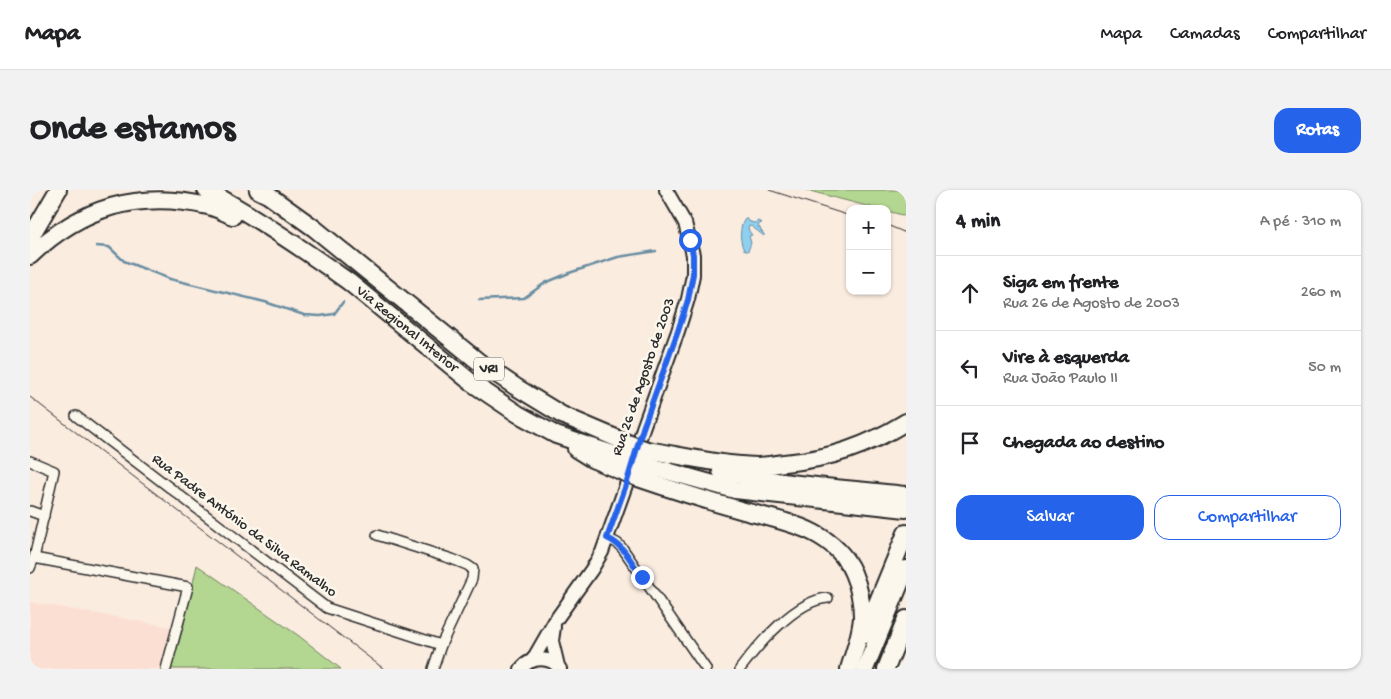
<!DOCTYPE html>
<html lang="pt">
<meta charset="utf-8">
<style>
:root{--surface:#fff;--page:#f2f2f2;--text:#202124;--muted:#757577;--line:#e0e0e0;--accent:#2563eb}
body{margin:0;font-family:"Gochi Hand",sans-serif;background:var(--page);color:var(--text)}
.controls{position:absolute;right:15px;top:15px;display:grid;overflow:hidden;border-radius:10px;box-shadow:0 1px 4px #0004}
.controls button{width:45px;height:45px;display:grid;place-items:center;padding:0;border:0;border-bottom:1px solid var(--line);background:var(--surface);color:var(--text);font:25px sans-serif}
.stop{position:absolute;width:15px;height:15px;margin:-11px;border:4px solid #2563eb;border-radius:50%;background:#fff}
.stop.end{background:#2563eb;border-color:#fff;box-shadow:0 1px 5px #0008}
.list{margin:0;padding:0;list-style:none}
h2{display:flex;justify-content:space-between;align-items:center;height:65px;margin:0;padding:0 20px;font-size:21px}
h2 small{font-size:16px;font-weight:400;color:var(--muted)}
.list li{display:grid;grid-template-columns:32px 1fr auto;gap:15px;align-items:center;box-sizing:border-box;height:75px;padding:0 20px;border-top:1px solid var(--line)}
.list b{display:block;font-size:19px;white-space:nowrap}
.list p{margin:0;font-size:16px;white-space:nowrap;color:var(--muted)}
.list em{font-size:16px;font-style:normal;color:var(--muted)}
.actions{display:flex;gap:10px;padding:15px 20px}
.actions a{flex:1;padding:11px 0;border:1px solid var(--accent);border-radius:15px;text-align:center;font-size:18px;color:var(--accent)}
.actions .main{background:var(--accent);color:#fff}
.icon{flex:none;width:28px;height:28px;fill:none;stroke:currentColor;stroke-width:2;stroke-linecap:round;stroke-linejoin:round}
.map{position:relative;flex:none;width:876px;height:479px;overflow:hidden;border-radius:15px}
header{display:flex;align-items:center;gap:30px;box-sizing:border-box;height:70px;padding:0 25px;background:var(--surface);border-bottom:1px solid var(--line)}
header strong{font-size:24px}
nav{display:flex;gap:28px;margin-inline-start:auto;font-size:18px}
.intro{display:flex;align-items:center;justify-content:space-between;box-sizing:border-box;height:120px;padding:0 30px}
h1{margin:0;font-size:35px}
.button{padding:12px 22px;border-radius:15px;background:var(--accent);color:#fff;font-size:18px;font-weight:700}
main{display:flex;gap:30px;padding:0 30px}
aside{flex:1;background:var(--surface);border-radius:15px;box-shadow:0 1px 4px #0004}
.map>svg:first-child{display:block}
.built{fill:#fbdfd2}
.green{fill:#b3d691;stroke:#6f805e}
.water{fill:#8fcff0;stroke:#678da1}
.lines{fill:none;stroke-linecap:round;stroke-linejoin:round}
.stream{stroke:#678da1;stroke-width:2.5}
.minor-casing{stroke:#2b2b2b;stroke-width:12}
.secondary-casing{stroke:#2b2b2b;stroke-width:16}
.motorway-casing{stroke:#2b2b2b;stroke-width:20}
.minor{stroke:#fbf7ec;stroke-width:9}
.secondary{stroke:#fbf7ec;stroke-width:12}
.motorway{stroke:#fbf7ec;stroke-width:16}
.tram{stroke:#2b2b2b;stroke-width:1}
.motorway-bridge-casing{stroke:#2b2b2b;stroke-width:20;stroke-linecap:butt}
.motorway-bridge{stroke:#fbf7ec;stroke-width:16}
.route{stroke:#2563eb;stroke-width:6}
.labels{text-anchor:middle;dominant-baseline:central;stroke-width:5;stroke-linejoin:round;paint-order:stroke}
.shield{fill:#fbf7ec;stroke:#696865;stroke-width:1}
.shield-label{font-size:14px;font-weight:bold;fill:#2b2b2b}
.street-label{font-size:15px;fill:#2b2b2b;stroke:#fbf7ec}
</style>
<header>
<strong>Mapa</strong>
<nav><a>Mapa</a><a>Camadas</a><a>Compartilhar</a></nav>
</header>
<div class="intro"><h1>Onde estamos</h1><a class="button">Rotas</a></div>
<main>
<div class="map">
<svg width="876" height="479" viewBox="0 0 876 479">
<rect width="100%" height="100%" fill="#fbece0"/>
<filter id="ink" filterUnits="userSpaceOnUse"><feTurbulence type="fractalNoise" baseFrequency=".02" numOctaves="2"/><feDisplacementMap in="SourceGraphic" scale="10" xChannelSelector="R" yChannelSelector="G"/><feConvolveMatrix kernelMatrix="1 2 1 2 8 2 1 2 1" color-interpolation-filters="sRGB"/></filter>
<g filter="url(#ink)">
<polygon class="built" points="0,412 153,439 141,479 0,479"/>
<g class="green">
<polygon points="776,0 876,0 876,26 857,21 857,19 848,19"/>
<polygon points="167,375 269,446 311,479 141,479 153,438"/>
</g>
<path class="water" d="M715,29H717L719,32L720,31V32L725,33L728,31L732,33L729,34L728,37L730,38L731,41L734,44V46L721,36L718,37L719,41L722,45L719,46L721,53L718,61H715C709,54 709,36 715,29Z"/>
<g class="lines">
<g class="stream">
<polyline points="66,56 79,57 94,71 140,89 235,112 274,125 290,126 304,124 313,112"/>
<polyline points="449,110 494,108 515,93 539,83 588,67 626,61"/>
</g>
<defs>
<g id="minor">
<polyline points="46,226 297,418 411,455 403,479"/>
<polyline points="0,271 24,281 4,368 0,378"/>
<polyline points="0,321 14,326"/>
<polyline points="347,345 422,369 437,375 443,379 442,389 411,455"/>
<polyline points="577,348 587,353 593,359 676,479"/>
<polyline points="4,368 158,397 136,479"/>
<path d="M710,479C728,455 766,410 798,408"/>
</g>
<g id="secondary">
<polyline points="524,437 522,451 528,476"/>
<polyline points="502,471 525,431 562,379 572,362 596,295 613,238 648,141 658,109 663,85 663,65 655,33 636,0"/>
<path d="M491,479C501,466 521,466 530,479"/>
</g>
<g id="motorway">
<path id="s1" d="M176,0C225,26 273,59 319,92L442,193L488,224L526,245L595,268"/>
<polyline points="228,0 238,5 284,38 449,172 486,197 532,225 600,254"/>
<polyline points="0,48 28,0"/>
<path d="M0,66C51,17 108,0 178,16C187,18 195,23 203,26"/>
<polyline points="546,259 562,269 591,281"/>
<path d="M617,260C653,266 690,275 727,276C736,276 745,274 754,273C800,269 837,256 876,232"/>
<polyline points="612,274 705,300 876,319"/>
<path d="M691,281C752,295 815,298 876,305"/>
<path d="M608,288C643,300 678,311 714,321C755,332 804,339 823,383C829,397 832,411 832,427C831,445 824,462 819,479"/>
<polyline points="834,445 876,343"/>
<polyline points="835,479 876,379"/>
<polyline points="856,479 876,429"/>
</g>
</defs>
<use href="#minor" class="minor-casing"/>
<use href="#secondary" class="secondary-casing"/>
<use href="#motorway" class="motorway-casing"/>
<use href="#minor" class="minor"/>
<use href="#secondary" class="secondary"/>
<use href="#motorway" class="motorway"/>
<g class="tram">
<polyline points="739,0 820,26"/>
<polyline points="857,35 876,43"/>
<polyline points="0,207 354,479"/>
</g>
<defs>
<g id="motorway-bridge">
<polyline points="600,254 617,260"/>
<polyline points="595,268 612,274"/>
<polyline points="591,281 608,288"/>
</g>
</defs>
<use href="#motorway-bridge" class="motorway-bridge-casing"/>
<use href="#motorway-bridge" class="motorway-bridge"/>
</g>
</g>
<g class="lines" filter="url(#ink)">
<path class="route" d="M612,387C601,372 595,356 577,348L596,295L613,238L648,141L658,110L663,84V65L660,50"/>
</g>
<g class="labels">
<rect class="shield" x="444" y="167.5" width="30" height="23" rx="4"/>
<g class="shield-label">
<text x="459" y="179">VRI</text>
</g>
<g class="street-label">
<text stroke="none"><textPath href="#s1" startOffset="245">Via Regional Interior</textPath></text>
<text transform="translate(614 187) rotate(-71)">Rua 26 de Agosto de 2003</text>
<text transform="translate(214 336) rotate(37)">Rua Padre António da Silva Ramalho</text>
</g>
</g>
</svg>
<div class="controls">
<button>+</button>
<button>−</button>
</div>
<div class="stop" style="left:660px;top:50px"></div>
<div class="stop end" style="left:612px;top:387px"></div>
</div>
<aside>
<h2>4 min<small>A pé · 310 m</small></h2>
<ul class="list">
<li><svg class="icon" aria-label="ahead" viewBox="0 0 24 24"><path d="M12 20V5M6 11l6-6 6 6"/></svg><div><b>Siga em frente</b><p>Rua 26 de Agosto de 2003</p></div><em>260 m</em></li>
<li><svg class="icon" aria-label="left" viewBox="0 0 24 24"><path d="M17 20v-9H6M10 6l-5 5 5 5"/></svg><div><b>Vire à esquerda</b><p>Rua João Paulo II</p></div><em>50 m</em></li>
<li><svg class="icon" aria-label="arrive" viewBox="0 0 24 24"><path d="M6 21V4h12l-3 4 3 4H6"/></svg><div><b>Chegada ao destino</b></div></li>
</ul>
<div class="actions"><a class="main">Salvar</a><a>Compartilhar</a></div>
</aside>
</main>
